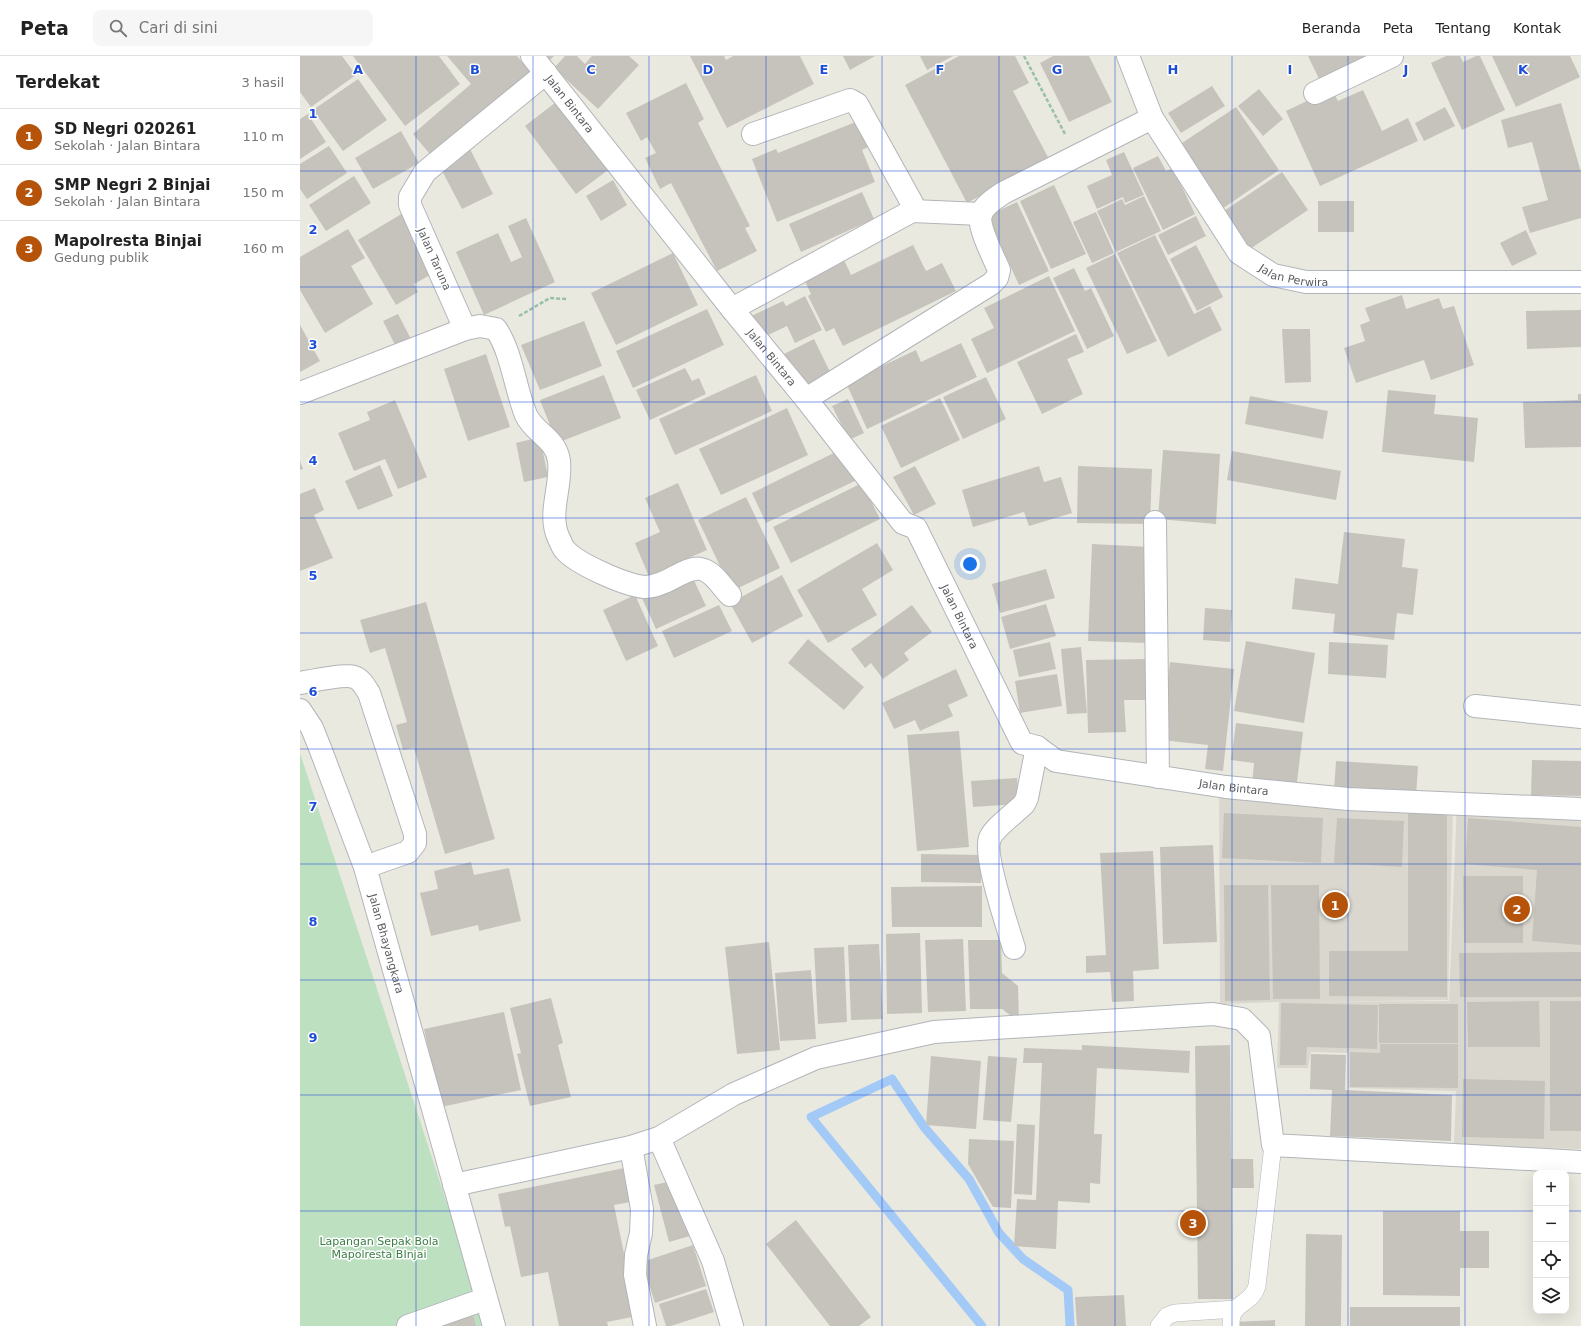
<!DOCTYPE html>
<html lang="id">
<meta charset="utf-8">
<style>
:root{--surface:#fff;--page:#f6f6f6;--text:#222;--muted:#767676;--line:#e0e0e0;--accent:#b45309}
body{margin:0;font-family:"DejaVu Sans",sans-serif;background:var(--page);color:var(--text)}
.controls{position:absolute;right:12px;bottom:12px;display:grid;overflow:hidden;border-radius:8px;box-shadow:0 4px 16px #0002}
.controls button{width:36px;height:36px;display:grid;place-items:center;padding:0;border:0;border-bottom:1px solid var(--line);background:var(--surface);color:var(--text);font:20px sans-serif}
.you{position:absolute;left:670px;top:508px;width:14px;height:14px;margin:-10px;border:3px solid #fff;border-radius:50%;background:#1a73e8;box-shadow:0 0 0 6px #1a73e833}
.badge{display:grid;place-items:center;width:26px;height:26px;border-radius:50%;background:var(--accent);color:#fff;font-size:13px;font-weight:700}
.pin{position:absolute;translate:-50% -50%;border:2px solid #fff;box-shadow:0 1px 4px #0006}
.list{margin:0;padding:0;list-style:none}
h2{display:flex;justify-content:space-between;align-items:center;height:52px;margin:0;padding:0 16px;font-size:17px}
h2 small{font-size:13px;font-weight:400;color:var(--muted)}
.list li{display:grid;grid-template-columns:26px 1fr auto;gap:12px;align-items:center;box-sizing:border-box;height:56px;padding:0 16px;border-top:1px solid var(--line)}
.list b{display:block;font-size:15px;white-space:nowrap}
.list p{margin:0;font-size:13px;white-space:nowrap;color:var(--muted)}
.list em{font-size:13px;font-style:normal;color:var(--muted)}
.icon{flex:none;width:22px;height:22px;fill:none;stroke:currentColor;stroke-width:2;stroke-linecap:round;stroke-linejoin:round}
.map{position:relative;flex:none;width:1281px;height:1270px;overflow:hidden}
header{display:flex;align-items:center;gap:24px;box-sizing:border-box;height:56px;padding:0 20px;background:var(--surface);border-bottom:1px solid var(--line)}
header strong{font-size:19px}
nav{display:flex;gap:22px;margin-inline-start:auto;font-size:14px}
.search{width:280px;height:36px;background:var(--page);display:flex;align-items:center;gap:10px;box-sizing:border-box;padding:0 14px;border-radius:8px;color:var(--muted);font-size:15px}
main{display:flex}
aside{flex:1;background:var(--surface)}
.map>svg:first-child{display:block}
.education{fill:#dad8ce}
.green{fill:#bde0c1}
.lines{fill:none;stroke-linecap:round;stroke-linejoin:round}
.stream{stroke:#a3caf7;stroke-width:9}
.building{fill:#c6c3bc}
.service-casing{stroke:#b2b5b9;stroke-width:18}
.minor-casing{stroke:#b2b5b9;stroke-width:24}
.path{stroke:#98c0a7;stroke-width:2.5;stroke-dasharray:4 2;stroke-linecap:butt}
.service{stroke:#fff;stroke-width:17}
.minor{stroke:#fff;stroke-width:22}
.grid{fill:none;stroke:#1d4ed8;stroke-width:1;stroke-opacity:0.55}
.labels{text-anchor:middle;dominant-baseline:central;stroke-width:3;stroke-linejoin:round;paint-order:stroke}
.street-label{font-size:11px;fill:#585b5f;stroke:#fff}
.park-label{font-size:11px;fill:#3a7d44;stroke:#fff}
.grid-label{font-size:13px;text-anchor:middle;font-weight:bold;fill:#1d4ed8;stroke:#fff;stroke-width:3;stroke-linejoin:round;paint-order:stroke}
</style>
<header>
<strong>Peta</strong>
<div class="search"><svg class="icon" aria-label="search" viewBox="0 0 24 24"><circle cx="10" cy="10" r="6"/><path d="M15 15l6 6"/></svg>Cari di sini</div>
<nav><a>Beranda</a><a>Peta</a><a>Tentang</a><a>Kontak</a></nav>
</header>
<main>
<aside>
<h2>Terdekat<small>3 hasil</small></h2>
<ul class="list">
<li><span class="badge">1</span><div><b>SD Negri 020261</b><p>Sekolah · Jalan Bintara</p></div><em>110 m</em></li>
<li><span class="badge">2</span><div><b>SMP Negri 2 Binjai</b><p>Sekolah · Jalan Bintara</p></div><em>150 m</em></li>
<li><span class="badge">3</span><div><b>Mapolresta Binjai</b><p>Gedung publik</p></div><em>160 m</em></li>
</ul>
</aside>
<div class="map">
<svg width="1281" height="1270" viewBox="0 0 1281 1270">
<rect width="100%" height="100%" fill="#eae9e0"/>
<polygon class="education" points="919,737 1153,754 1148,944 999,946 1149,945 1157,745 1281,762 1281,1093 1154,1089 1156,1035 1048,1032 1048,997 1011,996 1008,1012 977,1012 979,946 920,948"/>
<polygon class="green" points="0,697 170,1218 189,1270 0,1270"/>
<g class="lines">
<polyline class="stream" points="682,1270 511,1061 592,1023 624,1071 669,1123 699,1177 723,1203 768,1234 770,1270"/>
</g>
<g class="building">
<polygon points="0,0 42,0 56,19 11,51 0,36"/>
<polygon points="53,0 139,0 160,28 105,70"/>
<polygon points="147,0 217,0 233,19 134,103 113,78 171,28"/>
<polygon points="244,0 254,0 249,5"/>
<polygon points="265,0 277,0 285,8 292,0 329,0 339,9 298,53 254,12"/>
<polygon points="390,0 424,0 426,4 433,0 500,0 514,28 427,72"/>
<polygon points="543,0 575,0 550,14"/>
<polygon points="620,0 653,0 627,14"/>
<polygon points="659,0 715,0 729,27 713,35 749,103 667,147 605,29"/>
<polygon points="753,0 789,0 812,46 769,66 740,7"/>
<polygon points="1008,0 1074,0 1022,29"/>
<polygon points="1146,0 1160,0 1163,6 1176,0 1180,0 1205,54 1162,74 1131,7"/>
<polygon points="1192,0 1270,0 1280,21 1216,51"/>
<polygon points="58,23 87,64 43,95 13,54"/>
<polygon points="386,27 404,63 398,67 450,170 445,172 457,195 417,215 371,127 360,133 345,102 356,97 347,81 341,85 326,57"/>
<polygon points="912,30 925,50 881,77 868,57"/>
<polygon points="959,33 983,63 963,80 938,50"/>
<polygon points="1032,33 1038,45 1063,34 1082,75 1108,62 1118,85 1020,130 986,55"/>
<polygon points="260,43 312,111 276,138 225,70"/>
<polygon points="1261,47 1281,116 1281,162 1230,177 1222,151 1248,144 1232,86 1208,92 1201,64"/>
<polygon points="936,51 979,114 922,153 879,89"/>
<polygon points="1145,51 1155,70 1124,85 1115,67"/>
<polygon points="8,58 26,86 0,103 0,63"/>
<polygon points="558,65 568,91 562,94 575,126 477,166 452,103 476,93 478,97"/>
<polygon points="101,75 119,107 73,133 55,102"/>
<polygon points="29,90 47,117 7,143 0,133 0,108"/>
<polygon points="170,93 193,138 162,153 139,109"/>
<polygon points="824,96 844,139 825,147 823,141 797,153 787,130 812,119 806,104"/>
<polygon points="858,100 866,115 873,112 895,158 863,174 833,112"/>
<polygon points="982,116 1008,154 950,193 924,155"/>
<polygon points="54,120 71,147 26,175 9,149"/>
<polygon points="313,124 327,149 301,165 286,140"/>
<polygon points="754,129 786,198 751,213 720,145"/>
<polygon points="562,136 574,163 501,196 489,168"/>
<polygon points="844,140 861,175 816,196 797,155 822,143 825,149"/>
<rect x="1018" y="145" width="36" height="31"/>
<polygon points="717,146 749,215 719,229 687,160"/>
<polygon points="796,156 814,197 792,207 773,166"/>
<polygon points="103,157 137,215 114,228 118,236 96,249 58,184"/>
<polygon points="896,160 906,180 868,199 858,179"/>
<polygon points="226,162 255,226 184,259 156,196 198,177 211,206 222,201 208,170"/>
<polygon points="48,173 65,202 51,210 73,248 25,277 0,234 0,201"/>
<polygon points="1226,174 1237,198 1212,210 1200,187"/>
<polygon points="855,179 894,258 910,250 922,274 868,301 817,197"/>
<polygon points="613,189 626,215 642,207 656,235 543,290 534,272 526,276 508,240 511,238 504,223 544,204 551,219"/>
<polygon points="896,189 923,241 897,255 870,203"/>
<polygon points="373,197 398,249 316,289 291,237"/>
<polygon points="815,198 857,285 827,298 786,212"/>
<polygon points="774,212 785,235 791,232 814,280 787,293 753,222"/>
<polygon points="749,220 775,275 687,317 671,283 694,272 684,252"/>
<polygon points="1102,239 1106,253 1139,242 1143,253 1154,250 1174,309 1131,324 1124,304 1056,327 1044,292 1065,285 1060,269 1070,265 1065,252"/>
<polygon points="505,240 522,274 495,287 487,270 460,283 449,261 483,245 486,250"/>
<polygon points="407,253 424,289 333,332 316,295"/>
<polygon points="1281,254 1281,291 1227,293 1226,255"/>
<polygon points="98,258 111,283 96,291 83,265"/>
<polygon points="284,265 302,310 240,334 221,289"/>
<polygon points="0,269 20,305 0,316"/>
<polygon points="982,273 1010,273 1011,326 985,327"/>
<polygon points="776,278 784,296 767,303 783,338 742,358 717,306"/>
<polygon points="514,283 533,322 503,337 484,298"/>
<polygon points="661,287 677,321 567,373 546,327 616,294 621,306"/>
<polygon points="186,298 210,371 168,385 144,313"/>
<polygon points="385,312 392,325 399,322 406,338 350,364 336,334"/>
<polygon points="304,319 321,362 257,387 240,344"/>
<polygon points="456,319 472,355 375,399 359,363"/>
<polygon points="686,321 706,363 663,383 643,341"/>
<polygon points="1088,334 1136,339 1134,358 1178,362 1174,406 1082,396"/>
<polygon points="1278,338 1281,338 1281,391 1225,392 1223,346 1278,344"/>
<polygon points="950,340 1028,355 1023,383 945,368"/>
<polygon points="640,342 660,384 601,412 581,370"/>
<polygon points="548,343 564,377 549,384 532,350"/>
<polygon points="95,344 127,421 98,433 85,403 54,415 38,377 70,364 67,356"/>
<polygon points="487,352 508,399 421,439 399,393"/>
<polygon points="240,381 248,421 224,426 216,387"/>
<polygon points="542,393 557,424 466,467 452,437"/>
<polygon points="863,394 920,398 916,468 858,463"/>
<polygon points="932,395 1041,415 1036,444 927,424"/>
<polygon points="0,405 3,413 0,414"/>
<polygon points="80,409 93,440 58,454 45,425"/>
<polygon points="615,410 636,448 614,459 593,421"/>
<polygon points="739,410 744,426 761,421 772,457 729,470 724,456 673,471 662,434"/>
<polygon points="778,410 852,413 850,468 777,467"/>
<polygon points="378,427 407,494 375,508 378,516 352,528 335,487 360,476 345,442"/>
<polygon points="562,427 580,463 491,507 473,471"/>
<polygon points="15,432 24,454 14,459 33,502 0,515 0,438"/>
<polygon points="446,441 480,512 432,535 398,464"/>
<polygon points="1044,476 1105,483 1102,511 1118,513 1113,559 1097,557 1094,584 1033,577 1035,558 992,553 995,522 1038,528"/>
<polygon points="577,487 593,514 562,533 577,559 528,587 497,534"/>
<polygon points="792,488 851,491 847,587 788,585"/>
<polygon points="746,513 755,542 700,557 692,528"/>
<polygon points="391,518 406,550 356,573 341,540"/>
<polygon points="482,519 503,560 452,587 430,547"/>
<polygon points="335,539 358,590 326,605 303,554"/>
<polygon points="126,546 195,783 145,798 114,692 103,694 96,669 107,666 85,592 70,597 60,564"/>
<polygon points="746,548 756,580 710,593 701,561"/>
<polygon points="419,549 432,575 374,602 362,575"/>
<polygon points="612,549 632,576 604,597 609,604 583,623 571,607 565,612 551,593"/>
<polygon points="905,552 932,554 930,586 903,584"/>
<polygon points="508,583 564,631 544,654 488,607"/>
<polygon points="946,585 1015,597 1004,667 934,655"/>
<polygon points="750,586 756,613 719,621 713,594"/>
<polygon points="1029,586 1088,589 1086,622 1028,618"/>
<polygon points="781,591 787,657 767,658 761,593"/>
<polygon points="846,603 847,644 824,644 826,676 788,677 786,604"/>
<polygon points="870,606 934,613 923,715 905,713 908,689 861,684"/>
<polygon points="656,613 668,640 648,649 653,660 620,675 615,664 594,673 582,647"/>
<polygon points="757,618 762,650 720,657 715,625"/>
<polygon points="936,667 1003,676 996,734 952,728 954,707 931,704"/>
<polygon points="659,675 669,791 617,795 607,679"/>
<polygon points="1232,704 1281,705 1281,740 1231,739"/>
<polygon points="1036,705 1118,710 1116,741 1034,735"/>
<polygon points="717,722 719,748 673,751 671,725"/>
<polygon points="924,757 1023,762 1021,807 922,802"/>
<polygon points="1108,757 1147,757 1147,941 1029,940 1029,895 1108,895"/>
<polygon points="1037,762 1104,765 1102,811 1034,807"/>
<polygon points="1168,762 1281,771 1281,889 1232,885 1237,814 1165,808"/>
<polygon points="913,789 917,886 863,888 860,791"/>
<polygon points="853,795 859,913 833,915 834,945 812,946 810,916 786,917 786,900 806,899 800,797"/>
<polygon points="621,798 681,799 681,827 621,826"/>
<polygon points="171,806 174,819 209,812 221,865 179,875 178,869 131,880 120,837 138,833 134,815"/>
<polygon points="1163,820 1223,820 1223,887 1164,887"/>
<polygon points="924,829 968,829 970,944 925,945"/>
<polygon points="971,829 1019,829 1020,943 973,943"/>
<polygon points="682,830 682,871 592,871 591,831"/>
<polygon points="620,877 622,957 587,958 586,878"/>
<polygon points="663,883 666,955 628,956 625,884"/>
<polygon points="668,884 701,884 702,917 718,930 719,966 702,953 670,953"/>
<polygon points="469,886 480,994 437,998 425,891"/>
<polygon points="579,888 583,963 551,964 548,889"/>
<polygon points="544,891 547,966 518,968 514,892"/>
<polygon points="1281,896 1281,941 1160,941 1159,897"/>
<polygon points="511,914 516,983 480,985 475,917"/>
<polygon points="251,942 263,987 258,989 271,1041 230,1050 217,998 221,997 210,952"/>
<polygon points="1239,945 1240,991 1168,991 1167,946"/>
<rect x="1250" y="945" width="31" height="130"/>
<polygon points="981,947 1078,949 1077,993 1007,991 1006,1009 980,1009"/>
<rect x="1079" y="948" width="79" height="39"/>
<polygon points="204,956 221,1034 141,1051 124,973"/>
<polygon points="1080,988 1158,988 1158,1032 1050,1031 1050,996 1080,997"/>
<polygon points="782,989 890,995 889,1017 797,1012 794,1078 802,1078 800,1128 790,1127 790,1147 758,1145 756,1193 714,1190 717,1143 736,1144 742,1007 723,1007 724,992 782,994"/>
<polygon points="930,989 931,1103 953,1103 954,1132 932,1132 933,1243 898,1243 895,990"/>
<polygon points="1011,998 1046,999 1045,1034 1152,1039 1151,1085 1030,1080 1032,1034 1010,1033"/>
<polygon points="631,1000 681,1005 676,1073 626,1069"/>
<polygon points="688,1000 717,1002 711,1066 683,1064"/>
<polygon points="1163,1023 1245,1025 1244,1083 1162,1081"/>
<polygon points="717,1068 735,1069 732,1139 714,1138"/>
<polygon points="669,1083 714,1085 711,1152 693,1151 668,1108"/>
<polygon points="329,1111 336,1145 314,1149 337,1260 307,1266 308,1270 259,1270 248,1216 221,1221 210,1170 205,1171 198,1138"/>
<polygon points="376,1124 390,1180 369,1186 354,1129"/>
<polygon points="1083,1155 1160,1155 1160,1175 1189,1175 1189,1212 1160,1212 1160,1240 1083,1239"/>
<polygon points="496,1164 571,1261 559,1270 530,1270 466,1188"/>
<polygon points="1006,1178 1042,1179 1041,1270 1005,1270"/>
<polygon points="393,1189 406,1230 355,1247 342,1206"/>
<polygon points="406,1233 414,1256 371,1270 366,1270 359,1248"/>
<polygon points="824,1239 826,1270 777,1270 775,1241"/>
<rect x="1050" y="1251" width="110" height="19"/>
<polygon points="173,1259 176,1270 142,1270"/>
<polygon points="975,1264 975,1270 933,1270 933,1266"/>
</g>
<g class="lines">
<defs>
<g id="service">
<polyline points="859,1270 867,1260 875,1257 936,1253"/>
<path d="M931,1270C931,1267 931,1263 932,1260C935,1247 952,1247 957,1230L973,1089"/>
</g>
<g id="minor">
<path id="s1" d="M232,0L432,253L506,343L603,467L616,472L722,687L737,691L756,705L926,731L1048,743L1281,753"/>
<path id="s2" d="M828,0L852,62L939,197L973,219L1006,226H1281"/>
<polyline points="1015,37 1092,0"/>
<polyline points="453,78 550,44 557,48 612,147 612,155"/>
<polyline points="432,253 612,155 681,158"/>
<polyline points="165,273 110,149 110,141 125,116 246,17"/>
<path d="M0,337L165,273L180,270L196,273C212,297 215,332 226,359C234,377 256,382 259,405C262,432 247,457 259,483C261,486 262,491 265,494C277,508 325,529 344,531C349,531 354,530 359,528C372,525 387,510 401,513C413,515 422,531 430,539"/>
<path d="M506,343L691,228L697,222L699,214C694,202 677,170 681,158C684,149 696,142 703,137L852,62"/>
<polyline points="855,466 858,721"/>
<path d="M0,627C11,625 45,618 54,621C61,623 65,631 69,637L115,778V787L108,796L65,811"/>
<polyline points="1175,650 1281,661"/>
<path id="s3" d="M0,654L12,672L20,692L65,811L194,1270"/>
<path d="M714,892C708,872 683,799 690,782C695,771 715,757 724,748L727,742L737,691"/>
<polyline points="359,1082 413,1205 432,1270"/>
<polyline points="331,1091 342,1153 341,1177 336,1199 335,1219 345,1270"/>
<polyline points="154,1129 331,1091 359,1082 434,1038 516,1002 634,976 913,958 942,963 959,980 973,1089 1281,1106"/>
<polyline points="108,1270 185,1243"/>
</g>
</defs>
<use href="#service" class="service-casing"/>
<use href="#minor" class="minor-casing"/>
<g class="path">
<polyline points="724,0 765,78"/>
<polyline points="219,260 250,242 266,243"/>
</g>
<use href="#service" class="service"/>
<use href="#minor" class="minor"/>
</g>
<path class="grid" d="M116,0V1270M233,0V1270M349,0V1270M466,0V1270M582,0V1270M699,0V1270M815,0V1270M932,0V1270M1048,0V1270M1165,0V1270M0,115H1281M0,231H1281M0,346H1281M0,462H1281M0,577H1281M0,693H1281M0,808H1281M0,924H1281M0,1039H1281M0,1155H1236M1266,1155H1281"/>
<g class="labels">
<g class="street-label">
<text stroke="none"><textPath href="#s1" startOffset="61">Jalan Bintara</textPath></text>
<text transform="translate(134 203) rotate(66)">Jalan Taruna</text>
<text stroke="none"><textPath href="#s2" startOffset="288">Jalan Perwira</textPath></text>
<text stroke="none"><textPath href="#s1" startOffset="385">Jalan Bintara</textPath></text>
<text stroke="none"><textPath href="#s1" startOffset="709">Jalan Bintara</textPath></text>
<text stroke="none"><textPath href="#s1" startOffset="1069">Jalan Bintara</textPath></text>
<text stroke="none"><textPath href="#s3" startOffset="250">Jalan Bhayangkara</textPath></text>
</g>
<g class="park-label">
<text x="79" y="1185">Lapangan Sepak Bola<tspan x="79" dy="13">Mapolresta BInjai</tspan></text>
</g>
</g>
<g class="grid-label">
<text x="58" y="18">A</text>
<text x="175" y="18">B</text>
<text x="291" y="18">C</text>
<text x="408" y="18">D</text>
<text x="524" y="18">E</text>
<text x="640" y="18">F</text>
<text x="757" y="18">G</text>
<text x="873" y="18">H</text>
<text x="990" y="18">I</text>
<text x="1106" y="18">J</text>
<text x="1223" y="18">K</text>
<text x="13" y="62">1</text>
<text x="13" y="178">2</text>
<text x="13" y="293">3</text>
<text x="13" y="409">4</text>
<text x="13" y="524">5</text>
<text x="13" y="640">6</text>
<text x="13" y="755">7</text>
<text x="13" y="870">8</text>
<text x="13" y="986">9</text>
</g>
</svg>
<div class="controls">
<button>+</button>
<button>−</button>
<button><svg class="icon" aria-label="locate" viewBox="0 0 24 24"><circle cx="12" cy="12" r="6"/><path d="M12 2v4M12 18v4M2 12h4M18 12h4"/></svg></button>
<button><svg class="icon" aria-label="layers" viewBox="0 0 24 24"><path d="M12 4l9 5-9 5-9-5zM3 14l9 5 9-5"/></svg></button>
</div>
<div class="you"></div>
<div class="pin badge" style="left:1035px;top:849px">1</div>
<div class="pin badge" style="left:1217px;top:853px">2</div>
<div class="pin badge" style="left:893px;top:1167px">3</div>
</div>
</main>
